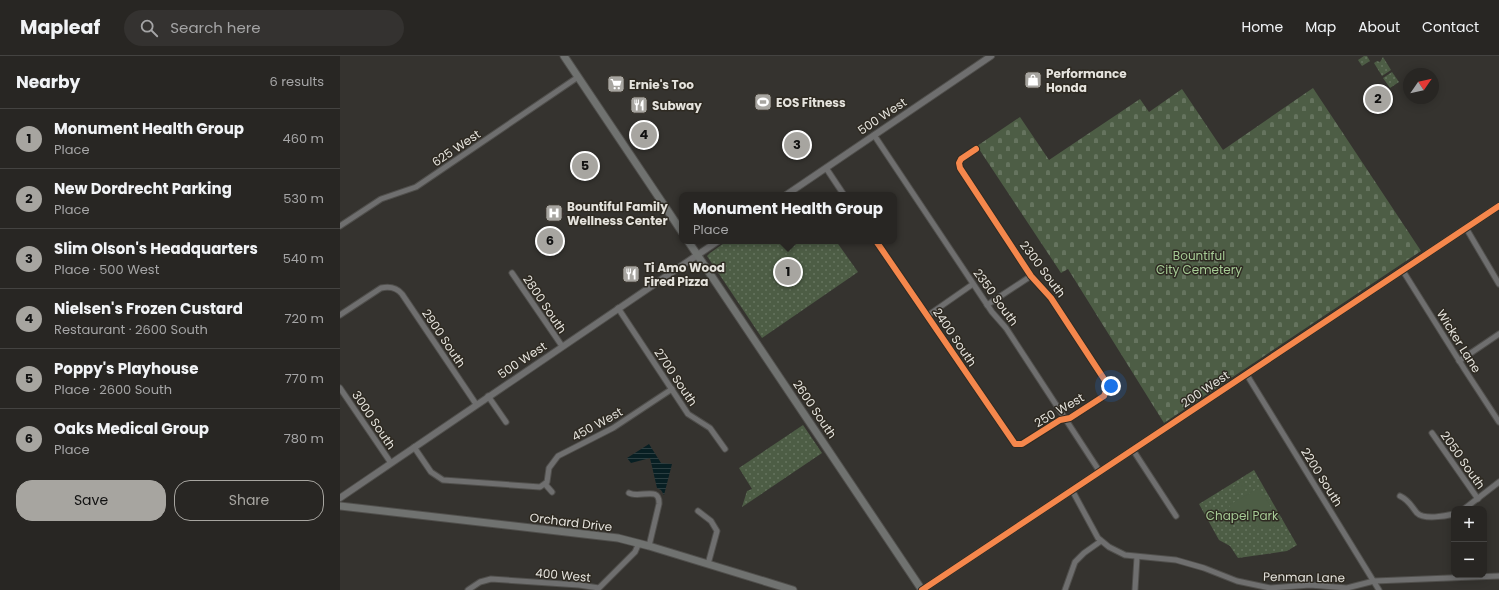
<!DOCTYPE html>
<meta charset="utf-8">
<style>
:root{--surface:#282623;--page:#343230;--text:#f1f3f6;--muted:#a5a5a6;--line:#444341;--accent:#a7a5a0}
body{margin:0;font-family:Poppins,sans-serif;background:var(--page);color:var(--text)}
.controls{position:absolute;right:12px;bottom:12px;display:grid;overflow:hidden;border-radius:8px;box-shadow:0 2px 10px #0003}
.controls button{width:36px;height:36px;display:grid;place-items:center;padding:0;border:0;border-bottom:1px solid var(--line);background:var(--surface);color:var(--text);font:20px sans-serif}
.compass{position:absolute;left:1063px;top:12px;width:36px;height:36px;border-radius:50%;background:var(--surface);box-shadow:0 2px 10px #0003;rotate:56deg}
.you{position:absolute;left:771px;top:330px;width:14px;height:14px;margin:-10px;border:3px solid #fff;border-radius:50%;background:#1a73e8;box-shadow:0 0 0 6px #1a73e833}
.badge{display:grid;place-items:center;width:26px;height:26px;border-radius:50%;background:var(--accent);color:#111;font-size:13px;font-weight:700}
.pin{position:absolute;translate:-50% -50%;border:2px solid #fff;box-shadow:0 1px 4px #0006}
.popup{position:absolute;left:339px;top:136px;width:218px;height:52px;box-sizing:border-box;display:grid;place-content:center;border-radius:8px;background:var(--surface);filter:drop-shadow(0 1px 3px #0005);font-size:13px;white-space:nowrap;color:var(--muted)}
.popup b{font-size:15px;color:var(--text)}
.popup::after{content:'';position:absolute;left:50%;top:100%;margin-left:-8px;border:8px solid transparent;border-top-color:var(--surface)}
.list{margin:0;padding:0;list-style:none}
h2{display:flex;justify-content:space-between;align-items:center;height:52px;margin:0;padding:0 16px;font-size:17px}
h2 small{font-size:13px;font-weight:400;color:var(--muted)}
.list li{display:grid;grid-template-columns:26px 1fr auto;gap:12px;align-items:center;box-sizing:border-box;height:60px;padding:0 16px;border-top:1px solid var(--line)}
.list b{display:block;font-size:15px;white-space:nowrap}
.list p{margin:0;font-size:13px;white-space:nowrap;color:var(--muted)}
.list em{font-size:13px;font-style:normal;color:var(--muted)}
.actions{display:flex;gap:8px;padding:12px 16px}
.actions a{flex:1;padding:9px 0;border:1px solid var(--accent);border-radius:16px;text-align:center;font-size:14px;color:var(--accent)}
.actions .main{background:var(--accent);color:#111}
.icon{flex:none;width:22px;height:22px;fill:none;stroke:currentColor;stroke-width:2;stroke-linecap:round;stroke-linejoin:round}
.map{position:relative;flex:none;width:1159px;height:534px;overflow:hidden}
header{display:flex;align-items:center;gap:24px;box-sizing:border-box;height:56px;padding:0 20px;background:var(--surface);border-bottom:1px solid var(--line)}
header strong{font-size:19px}
nav{display:flex;gap:22px;margin-inline-start:auto;font-size:14px}
.search{width:280px;height:36px;background:var(--page);display:flex;align-items:center;gap:10px;box-sizing:border-box;padding:0 14px;border-radius:22px;color:var(--muted);font-size:15px}
main{display:flex}
aside{flex:1;background:var(--surface)}
.map>svg:first-child{display:block}
.medical{fill:#47363a}
.grass{fill:url(#grass-dots)}
.cemetery{fill:url(#cemetery-stones)}
.garden{fill:#4d5d45}
.water{fill:url(#water-rules)}
.lines{fill:none;stroke-linecap:round;stroke-linejoin:round}
.minor-casing{stroke:#504f4c;stroke-width:7}
.tertiary-casing{stroke:#504f4c;stroke-width:8}
.secondary-casing{stroke:#504f4c;stroke-width:9}
.minor{stroke:#6f6f6f;stroke-width:5}
.tertiary{stroke:#6f6f6f;stroke-width:6}
.secondary{stroke:#707270;stroke-width:7}
.cycleway-casing{stroke:#2e2a22;stroke-width:8}
.cycleway{stroke:#f5874c;stroke-width:6}
.labels{text-anchor:middle;dominant-baseline:central;stroke-width:3;stroke-linejoin:round;paint-order:stroke}
.poi-label{font-size:12px;font-weight:bold;fill:#e5e3dd;stroke:#2e2a22;text-anchor:start}
.street-label{font-size:12px;fill:#e5e3dd;stroke:#2e2a22}
.park-label{font-size:12px;fill:#a6cb95;stroke:#2e2a22}
</style>
<header>
<strong>Mapleaf</strong>
<div class="search"><svg class="icon" aria-label="search" viewBox="0 0 24 24"><circle cx="10" cy="10" r="6"/><path d="M15 15l6 6"/></svg>Search here</div>
<nav><a>Home</a><a>Map</a><a>About</a><a>Contact</a></nav>
</header>
<main>
<aside>
<h2>Nearby<small>6 results</small></h2>
<ul class="list">
<li><span class="badge">1</span><div><b>Monument Health Group</b><p>Place</p></div><em>460 m</em></li>
<li><span class="badge">2</span><div><b>New Dordrecht Parking</b><p>Place</p></div><em>530 m</em></li>
<li><span class="badge">3</span><div><b>Slim Olson's Headquarters</b><p>Place · 500 West</p></div><em>540 m</em></li>
<li><span class="badge">4</span><div><b>Nielsen's Frozen Custard</b><p>Restaurant · 2600 South</p></div><em>720 m</em></li>
<li><span class="badge">5</span><div><b>Poppy's Playhouse</b><p>Place · 2600 South</p></div><em>770 m</em></li>
<li><span class="badge">6</span><div><b>Oaks Medical Group</b><p>Place</p></div><em>780 m</em></li>
</ul>
<div class="actions"><a class="main">Save</a><a>Share</a></div>
</aside>
<div class="map">
<svg width="1159" height="534" viewBox="0 0 1159 534">
<defs>
<pattern id="grass-dots" width="8" height="8" patternUnits="userSpaceOnUse"><rect width="8" height="8" fill="#4d5d45"/><path d="M2 2h.1M6 6h.1" fill="none" stroke="#66745f" stroke-width="1.8" stroke-linecap="round"/></pattern>
<pattern id="cemetery-stones" width="16" height="16" patternUnits="userSpaceOnUse"><rect width="16" height="16" fill="#4d5d45"/><path d="M2 7V4a2 2 0 0 1 4 0v3zM10 15v-3a2 2 0 0 1 4 0v3z" fill="#66745f"/></pattern>
<pattern id="water-rules" width="6" height="5" patternUnits="userSpaceOnUse"><rect width="6" height="5" fill="#081f23"/><path d="M0 2.5h6" fill="none" stroke="#2c3f42"/></pattern>
</defs>
<rect width="100%" height="100%" fill="#35332f"/>
<polygon class="medical" points="206,151 224,157 222,162 205,156"/>
<g class="grass">
<polygon points="1024,0 1027,0 1030,5 1022,10 1018,4"/>
<polygon points="1043,1 1051,14 1042,20 1034,7 1037,5 1040,6"/>
<polygon points="1052,16 1059,26 1050,32 1043,22"/>
<polygon points="387,185 496,185 518,216 422,282 367,200 370,197"/>
<polygon points="463,369 482,397 402,451 407,435 412,433 399,412"/>
<polygon points="914,414 957,489 947,495 898,502 890,490 879,484 859,448"/>
</g>
<polygon class="cemetery" points="973,32 1081,195 824,367 728,213 721,217 637,90 680,61 709,104 800,43 809,56 842,33 883,94"/>
<g class="garden">
<polygon points="903,425 907,432 896,438 893,431"/>
<path d="M917,433L921,434L941,469C920,476 900,469 889,449Z"/>
</g>
<polygon class="water" points="309,388 321,407 332,408 324,439 321,434 317,432 310,402 291,407 287,402"/>
<g class="lines">
<defs>
<g id="minor">
<polyline points="534,79 652,256 666,272 760,416"/>
<polyline points="486,112 504,139"/>
<polyline points="0,170 41,143 76,131 238,21"/>
<polyline points="1126,172 1159,228"/>
<polyline points="536,185 675,388 682,388 720,364 730,362 764,340 767,333 766,326 711,242 691,220 620,112 619,107 621,103 636,93"/>
<polyline points="1063,215 1125,314 1159,366"/>
<polyline points="172,217 222,290"/>
<polyline points="647,249 691,220"/>
<polyline points="278,252 348,358 370,372 385,393"/>
<path d="M0,259L41,232C50,230 57,232 62,238L136,348"/>
<polyline points="587,260 633,228"/>
<polyline points="1119,305 1159,278"/>
<polyline points="907,319 1039,534"/>
<polyline points="0,332 51,407"/>
<polyline points="148,340 166,366"/>
<polyline points="1092,377 1138,443"/>
<polyline points="74,391 91,416 103,424 200,431 207,426 209,412 218,400 273,372 332,333"/>
<polyline points="793,394 836,460"/>
<polyline points="205,428 212,436"/>
<polyline points="732,434 758,482 769,491 785,499 836,504 864,512 897,525 930,532 970,529 1007,532 1034,525 1159,520"/>
<path d="M289,437C300,443 320,429 319,448L309,490"/>
<path d="M1060,440C1069,444 1071,450 1077,457C1084,464 1106,460 1114,458"/>
<polyline points="1124,453 1159,426"/>
<polyline points="358,455 371,465 377,475 368,508"/>
<polyline points="128,534 140,526 151,523 239,529 259,532 295,496 299,487"/>
<polyline points="725,534 735,506 744,497 761,485"/>
<polyline points="795,534 797,501"/>
</g>
<g id="tertiary">
<polyline points="446,139 651,0"/>
<polyline points="0,442 378,185"/>
<polyline points="582,534 1159,150"/>
</g>
<g id="secondary">
<polyline points="224,0 342,176"/>
<polyline points="348,185 582,534"/>
<polyline points="0,450 278,482 309,490 453,534"/>
</g>
</defs>
<use href="#minor" class="minor-casing"/>
<use href="#tertiary" class="tertiary-casing"/>
<use href="#secondary" class="secondary-casing"/>
<use href="#minor" class="minor"/>
<use href="#tertiary" class="tertiary"/>
<use href="#secondary" class="secondary"/>
<defs>
<g id="cycleway">
<polyline points="536,185 675,388 682,388 720,364 730,362 764,340 767,333 766,326 711,242 691,220 620,112 619,107 621,103 636,93"/>
<polyline points="582,534 1159,150"/>
</g>
</defs>
<use href="#cycleway" class="cycleway-casing"/>
<use href="#cycleway" class="cycleway"/>
</g>
<defs>
<symbol id="shop-square" viewBox="-11 -11 22 22"><rect x="-9" y="-9" width="18" height="18" rx="4" fill="#a7a5a0" stroke="#2e2a22"/><path d="M-5-2.5h2.3a2.7 3.5 0 0 1 5.4 0H5L5.5 6h-11ZM-1.5-2.5h3a1.5 2.3 0 0 0-3 0Z" fill="#fff"/></symbol>
<symbol id="supermarket-square" viewBox="-11 -11 22 22"><rect x="-9" y="-9" width="18" height="18" rx="4" fill="#a7a5a0" stroke="#2e2a22"/><path d="M-6-5.5h2.5l.6 2H6L4.5 2H-2.5L-4.4-4H-6ZM-1.5 3.2a1.3 1.3 0 1 0 .1 0ZM3 3.2a1.3 1.3 0 1 0 .1 0Z" fill="#fff"/></symbol>
<symbol id="stadium-square" viewBox="-11 -11 22 22"><rect x="-9" y="-9" width="18" height="18" rx="4" fill="#a7a5a0" stroke="#2e2a22"/><path d="M0-5a6.5 5 0 1 0 0 10a6.5 5 0 1 0 0-10ZM-3.5-1.8h7v3.6h-7Z" fill="#fff"/></symbol>
<symbol id="restaurant-square" viewBox="-11 -11 22 22"><rect x="-9" y="-9" width="18" height="18" rx="4" fill="#a7a5a0" stroke="#2e2a22"/><path d="M-5-6h1v4h1v-4h1v4h1v-4h1v5L-1.5 .5V6h-2V.5L-5-1ZM5-6V6H3V1.5H1.5Q1.5-4 5-6Z" fill="#fff"/></symbol>
<symbol id="hospital-square" viewBox="-11 -11 22 22"><rect x="-9" y="-9" width="18" height="18" rx="4" fill="#a7a5a0" stroke="#2e2a22"/><path d="M-5-5h3v3.5h4V-5h3V5h-3V1.5h-4V5h-3Z" fill="#fff"/></symbol>
</defs>
<g fill-rule="evenodd">
<use href="#shop-square" x="683" y="14" width="20" height="20"/>
<use href="#supermarket-square" x="266" y="18" width="20" height="20"/>
<use href="#stadium-square" x="413" y="36" width="20" height="20"/>
<use href="#restaurant-square" x="289" y="39" width="20" height="20"/>
<use href="#hospital-square" x="204" y="147" width="20" height="20"/>
<use href="#restaurant-square" x="281" y="208" width="20" height="20"/>
</g>
<g class="labels">
<g class="poi-label">
<text x="706" y="17">Performance<tspan x="706" dy="14">Honda</tspan></text>
<text x="289" y="28">Ernie's Too</text>
<text x="436" y="46">EOS Fitness</text>
<text x="312" y="49">Subway</text>
<text x="227" y="150">Bountiful Family<tspan x="227" dy="14">Wellness Center</tspan></text>
<text x="304" y="211">Ti Amo Wood<tspan x="304" dy="14">Fired Pizza</tspan></text>
</g>
<g class="street-label">
<text transform="translate(542 60) rotate(-34)">500 West</text>
<text transform="translate(116 92) rotate(-34)">625 West</text>
<text transform="translate(703 213) rotate(53)">2300 South</text>
<text transform="translate(656 241) rotate(54)">2350 South</text>
<text transform="translate(205 248) rotate(56)">2800 South</text>
<text transform="translate(615 281) rotate(56)">2400 South</text>
<text transform="translate(104 282) rotate(56)">2900 South</text>
<text transform="translate(1119 285) rotate(58)">Wicker Lane</text>
<text transform="translate(182 304) rotate(-34)">500 West</text>
<text transform="translate(336 321) rotate(56)">2700 South</text>
<text transform="translate(865 333) rotate(-34)">200 West</text>
<text transform="translate(475 353) rotate(56)">2600 South</text>
<text transform="translate(719 354) rotate(-30)">250 West</text>
<text transform="translate(34 364) rotate(56)">3000 South</text>
<text transform="translate(257 368) rotate(-29)">450 West</text>
<text transform="translate(1123 404) rotate(55)">2050 South</text>
<text transform="translate(982 421) rotate(58)">2200 South</text>
<text transform="translate(231 466) rotate(7)">Orchard Drive</text>
<text transform="translate(223 519) rotate(5)">400 West</text>
<text transform="translate(964 521) rotate(1)">Penman Lane</text>
</g>
<g class="park-label">
<text x="859" y="199">Bountiful<tspan x="859" dy="14">City Cemetery</tspan></text>
<text x="902" y="459">Chapel Park</text>
</g>
</g>
</svg>
<div class="controls">
<button>+</button>
<button>−</button>
</div>
<svg class="compass" viewBox="-18 -18 36 36"><path d="M0-13l5 13h-10z" fill="#e53935"/><path d="M0 13l5-13h-10z" fill="#a5a5a6"/></svg>
<div class="you"></div>
<div class="pin badge" style="left:448px;top:216px">1</div>
<div class="popup"><b>Monument Health Group</b>Place</div>
<div class="pin badge" style="left:1038px;top:43px">2</div>
<div class="pin badge" style="left:457px;top:89px">3</div>
<div class="pin badge" style="left:304px;top:79px">4</div>
<div class="pin badge" style="left:245px;top:110px">5</div>
<div class="pin badge" style="left:210px;top:185px">6</div>
</div>
</main>
